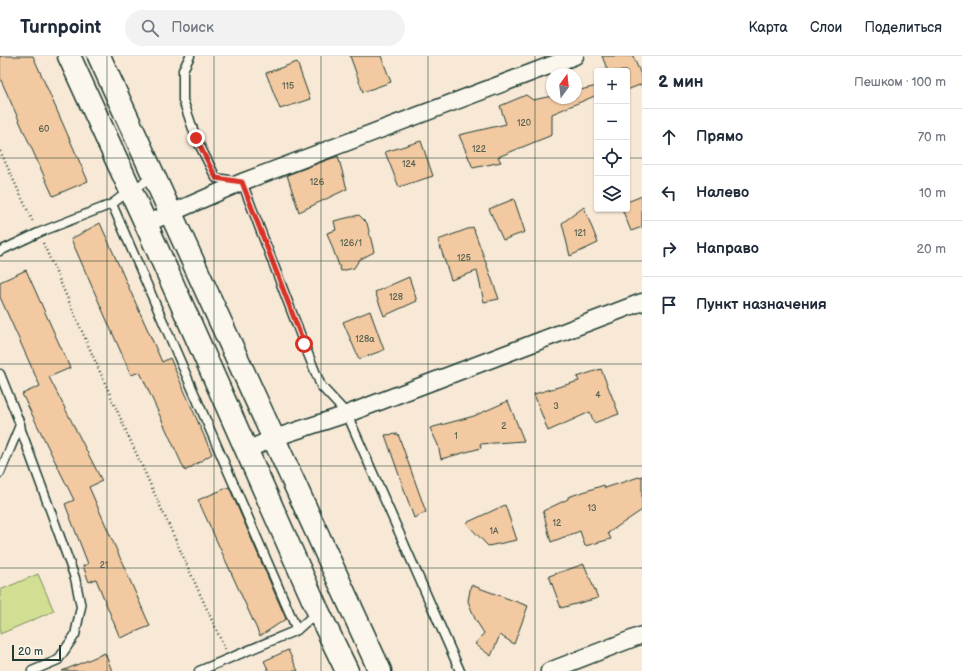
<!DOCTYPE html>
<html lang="ru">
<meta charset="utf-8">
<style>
:root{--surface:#fff;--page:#f2f2f3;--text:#1f2937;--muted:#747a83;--line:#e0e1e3}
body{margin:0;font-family:"Balsamiq Sans",sans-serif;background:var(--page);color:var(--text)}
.controls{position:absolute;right:12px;top:12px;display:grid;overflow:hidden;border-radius:4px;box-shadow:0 1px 3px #0004}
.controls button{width:36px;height:36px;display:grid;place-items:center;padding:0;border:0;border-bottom:1px solid var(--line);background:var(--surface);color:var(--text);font:20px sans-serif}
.compass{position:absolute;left:546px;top:12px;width:36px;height:36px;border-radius:50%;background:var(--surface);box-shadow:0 1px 3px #0004;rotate:15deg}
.scale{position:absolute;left:12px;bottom:10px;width:49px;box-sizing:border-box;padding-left:4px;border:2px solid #1f3d34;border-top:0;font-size:11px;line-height:14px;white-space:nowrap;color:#1f3d34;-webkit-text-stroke:3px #fbf7ec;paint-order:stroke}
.stop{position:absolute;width:12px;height:12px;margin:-9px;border:3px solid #d93025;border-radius:50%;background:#fff}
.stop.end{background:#d93025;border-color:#fff;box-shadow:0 1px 4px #0008}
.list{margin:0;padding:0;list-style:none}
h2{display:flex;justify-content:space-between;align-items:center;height:52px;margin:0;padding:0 16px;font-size:17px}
h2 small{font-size:13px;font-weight:400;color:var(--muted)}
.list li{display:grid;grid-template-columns:26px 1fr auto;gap:12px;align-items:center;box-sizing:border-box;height:56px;padding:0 16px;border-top:1px solid var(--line)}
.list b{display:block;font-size:15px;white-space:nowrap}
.list em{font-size:13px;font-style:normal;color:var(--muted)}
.icon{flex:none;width:22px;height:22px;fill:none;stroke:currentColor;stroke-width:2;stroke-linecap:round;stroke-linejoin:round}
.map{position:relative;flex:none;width:642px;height:615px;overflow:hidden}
header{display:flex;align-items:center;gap:24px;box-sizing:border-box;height:56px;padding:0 20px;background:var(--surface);border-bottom:1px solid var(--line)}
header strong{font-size:19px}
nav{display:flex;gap:22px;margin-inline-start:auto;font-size:14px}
.search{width:280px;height:36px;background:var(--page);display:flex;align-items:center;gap:10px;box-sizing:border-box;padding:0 14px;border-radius:22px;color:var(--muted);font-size:15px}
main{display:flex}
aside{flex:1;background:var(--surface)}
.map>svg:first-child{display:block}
.grass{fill:#d2de91;stroke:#788e62}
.building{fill:#f2c9a1;stroke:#1f3d34}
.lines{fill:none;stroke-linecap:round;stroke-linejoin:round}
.lane-casing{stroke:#1f3d34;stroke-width:11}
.street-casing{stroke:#1f3d34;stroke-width:19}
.secondary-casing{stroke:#1f3d34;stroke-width:25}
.path{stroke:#1f3d34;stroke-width:2.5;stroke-dasharray:1 3;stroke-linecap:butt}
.lane{stroke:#fbf7ec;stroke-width:8}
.street{stroke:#fbf7ec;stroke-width:16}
.secondary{stroke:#fbf7ec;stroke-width:22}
.route{stroke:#d93025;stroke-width:5}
.grid{fill:none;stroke:#1f3d34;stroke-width:1;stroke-opacity:0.55}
.labels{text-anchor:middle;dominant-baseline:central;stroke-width:3.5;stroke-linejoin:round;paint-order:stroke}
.number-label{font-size:9px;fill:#54604f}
</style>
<header>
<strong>Turnpoint</strong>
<div class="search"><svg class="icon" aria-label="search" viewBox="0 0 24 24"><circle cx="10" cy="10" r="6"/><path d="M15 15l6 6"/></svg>Поиск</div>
<nav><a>Карта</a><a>Слои</a><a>Поделиться</a></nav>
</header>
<main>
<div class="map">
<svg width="642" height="615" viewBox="0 0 642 615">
<rect width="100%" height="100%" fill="#f8e9d6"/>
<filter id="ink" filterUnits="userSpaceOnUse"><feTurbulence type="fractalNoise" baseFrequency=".025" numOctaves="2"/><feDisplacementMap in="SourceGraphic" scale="8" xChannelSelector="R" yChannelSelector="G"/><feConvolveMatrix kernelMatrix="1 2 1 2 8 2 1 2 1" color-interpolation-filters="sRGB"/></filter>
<g filter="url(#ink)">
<polygon class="grass" points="38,518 54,555 0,578 0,534"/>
<g class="building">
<polygon points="0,0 33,0 88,125 53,140 0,22"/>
<polygon points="350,0 381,0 391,26 363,36"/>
<polygon points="602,0 633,0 642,21 642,28 627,34 627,15 608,15"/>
<polygon points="297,6 310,43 280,53 266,17"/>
<polygon points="597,30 597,39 552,58 552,79 498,101 501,106 473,112 459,79 506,68 500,50 526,39 533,44 552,40 552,42 576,42 576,35"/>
<polygon points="421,85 433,120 399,131 385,96"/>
<polygon points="338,100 347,133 299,156 287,119"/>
<polygon points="642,140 642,171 631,175 622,153 627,153 627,146"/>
<polygon points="514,143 525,176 503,184 489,153"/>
<polygon points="584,151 598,187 570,200 562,167"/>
<polygon points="359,159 367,167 374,196 359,204 354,212 341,215 327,177 336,174 334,165"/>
<polygon points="100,167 162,306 170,302 212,398 185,415 140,316 131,319 71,183"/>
<polygon points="473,171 499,243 484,246 477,215 451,224 438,184"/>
<polygon points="26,214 70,312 49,321 102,425 89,431 150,570 120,582 96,523 89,526 83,510 88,508 65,448 74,444 22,338 40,330 0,241 0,226"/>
<polygon points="409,221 417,245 384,260 375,236"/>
<polygon points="370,255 384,294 359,303 343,266"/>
<polygon points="601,313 619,358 594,367 590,356 548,375 534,338 579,325 577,321"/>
<polygon points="508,345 524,385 480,388 481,392 441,403 438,389 430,372 474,360"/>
<polygon points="398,378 426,456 414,462 385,379"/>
<polygon points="642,420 642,454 608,477 611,483 585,490 580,475 551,486 543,455 568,443 568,441 604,429 605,432"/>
<polygon points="229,431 286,563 260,580 198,444"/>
<polygon points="505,449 517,484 488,490 466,467"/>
<polygon points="584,508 598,542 561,552 549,520"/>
<polygon points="471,529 528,550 514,588 500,579 491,600 475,588 484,577 475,563 468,545"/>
<polygon points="288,594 298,615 269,615 264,605"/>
<polygon points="105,597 112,615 62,615"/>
</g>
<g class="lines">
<defs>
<g id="lane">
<polyline points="190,0 183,14 183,44 196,82 216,122 242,126 304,288 321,330 347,358 460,615"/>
<polyline points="112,148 297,574"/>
<polyline points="0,195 38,177 112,148 130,134 154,121"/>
<polyline points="0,318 20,368 21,374 75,522 81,551 75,579 58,604 32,615"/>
<polyline points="0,417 20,369"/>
<polyline points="199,615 297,574 317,556"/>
</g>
<g id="street">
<polyline points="146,168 242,126 575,0"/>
<polyline points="247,394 274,382 347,358 642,246"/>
<polyline points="549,615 642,579"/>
</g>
<g id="secondary">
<polyline points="69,0 146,168 318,555 347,615"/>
<polyline points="99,0 380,615"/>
</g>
</defs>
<use href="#lane" class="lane-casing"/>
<use href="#street" class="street-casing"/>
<use href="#secondary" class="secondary-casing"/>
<g class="path">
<polyline points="0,95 33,166"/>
<polyline points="43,187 127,377 225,593"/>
</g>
<use href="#lane" class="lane"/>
<use href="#street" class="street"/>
<use href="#secondary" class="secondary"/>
</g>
</g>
<g class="lines" filter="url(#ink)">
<polyline class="route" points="196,82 216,122 242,126 304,288"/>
</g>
<path class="grid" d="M107,0V615M214,0V615M321,0V615M428,0V615M535,0V615M0,102H597M627,102H642M0,205H642M0,308H642M0,410H642M0,512H642"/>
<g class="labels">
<g class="number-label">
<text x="288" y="30">115</text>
<text x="524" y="67">120</text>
<text x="44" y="73">60</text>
<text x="479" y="93">122</text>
<text x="409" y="108">124</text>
<text x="317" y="126">126</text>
<text x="580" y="177">121</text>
<text x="351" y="187">126/1</text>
<text x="464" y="202">125</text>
<text x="396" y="241">128</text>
<text x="365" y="283">128а</text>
<text x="598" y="339">4</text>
<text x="556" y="350">3</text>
<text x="504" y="370">2</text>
<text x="456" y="380">1</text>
<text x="592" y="452">13</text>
<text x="557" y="467">12</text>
<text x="494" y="475">1А</text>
<text x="104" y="509">21</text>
</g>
</g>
</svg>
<div class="controls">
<button>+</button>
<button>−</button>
<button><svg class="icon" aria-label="locate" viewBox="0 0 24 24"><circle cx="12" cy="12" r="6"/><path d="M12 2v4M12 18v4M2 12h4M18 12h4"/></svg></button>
<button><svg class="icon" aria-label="layers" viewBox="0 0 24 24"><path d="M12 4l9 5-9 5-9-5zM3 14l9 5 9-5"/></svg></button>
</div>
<svg class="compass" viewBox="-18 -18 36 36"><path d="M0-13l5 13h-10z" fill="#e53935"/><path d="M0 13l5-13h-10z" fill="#747a83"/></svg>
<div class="scale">20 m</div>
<div class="stop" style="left:304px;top:288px"></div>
<div class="stop end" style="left:196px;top:82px"></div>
</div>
<aside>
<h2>2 мин<small>Пешком · 100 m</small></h2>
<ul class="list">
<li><svg class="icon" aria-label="ahead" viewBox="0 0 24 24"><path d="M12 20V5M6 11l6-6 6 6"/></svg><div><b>Прямо</b></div><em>70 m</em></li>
<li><svg class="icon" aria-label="left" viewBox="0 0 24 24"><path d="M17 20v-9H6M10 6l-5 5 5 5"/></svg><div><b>Налево</b></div><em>10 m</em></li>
<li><svg class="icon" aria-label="right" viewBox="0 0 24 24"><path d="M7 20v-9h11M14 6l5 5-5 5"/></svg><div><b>Направо</b></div><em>20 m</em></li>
<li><svg class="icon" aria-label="arrive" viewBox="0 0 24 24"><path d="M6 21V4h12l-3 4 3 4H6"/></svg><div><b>Пункт назначения</b></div></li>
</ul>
</aside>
</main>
